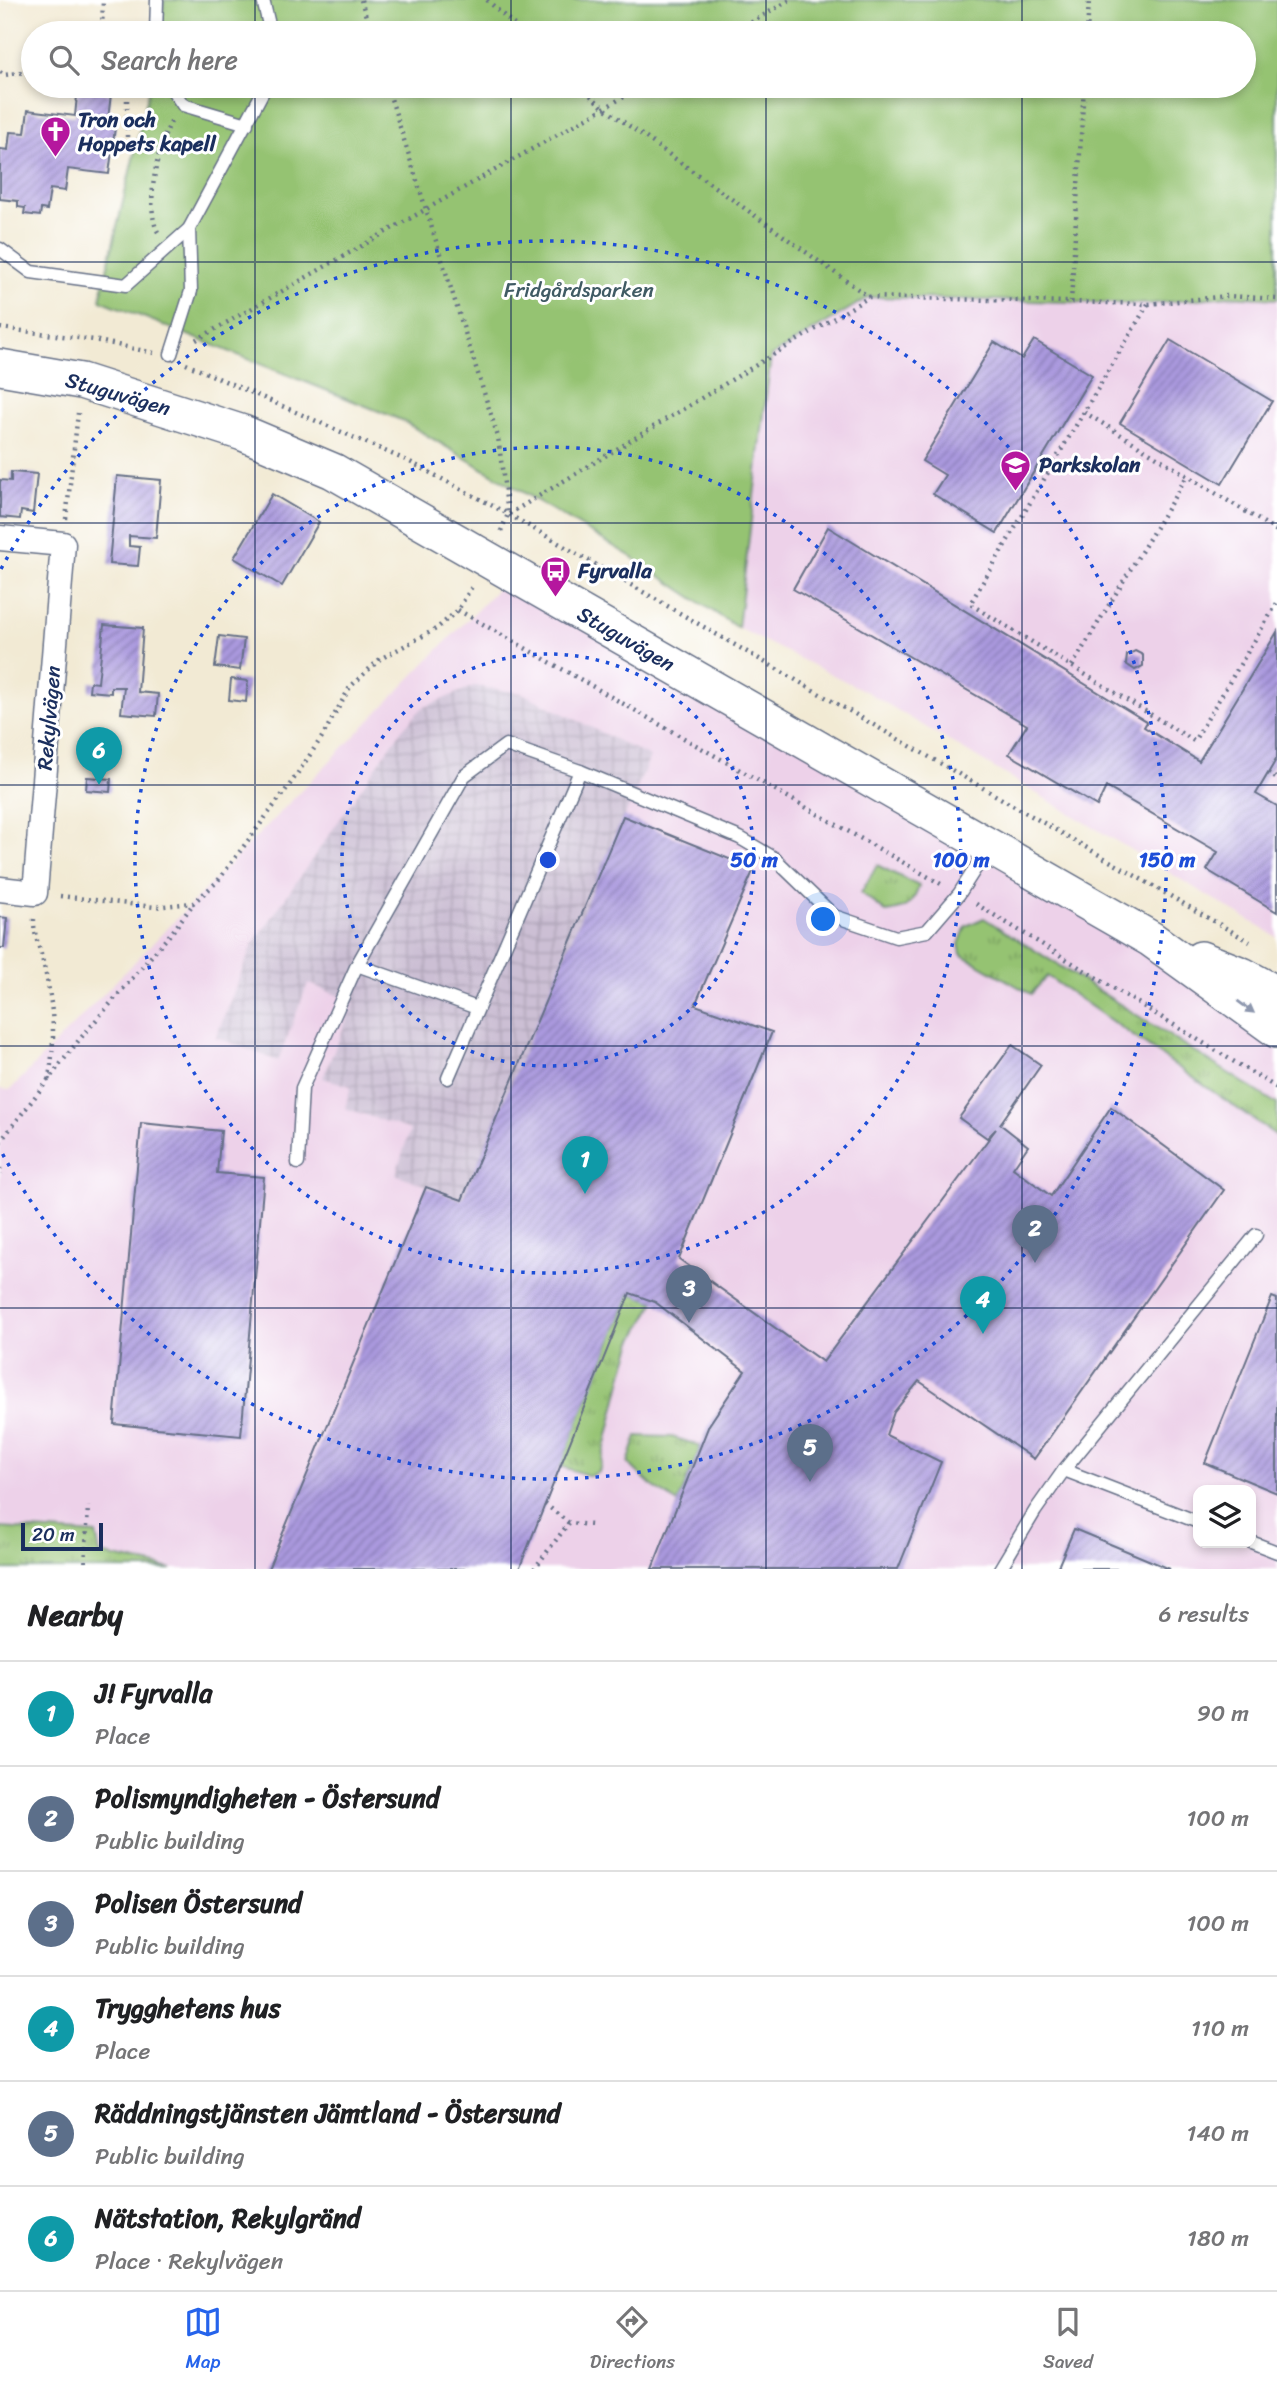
<!DOCTYPE html>
<meta charset="utf-8">
<style>
:root{--surface:#fff;--page:#f2f2f2;--text:#202124;--muted:#757577;--line:#e0e0e0;--accent:#2563eb}
body{margin:0;font-family:Sriracha,sans-serif;background:var(--page);color:var(--text)}
.controls{position:absolute;right:21px;bottom:21px;display:grid;overflow:hidden;border-radius:14px;box-shadow:0 4px 10px #0003}
.controls button{width:63px;height:63px;display:grid;place-items:center;padding:0;border:0;border-bottom:2px solid var(--line);background:var(--surface);color:var(--text);font:35px sans-serif}
.scale{position:absolute;left:21px;bottom:18px;width:82px;box-sizing:border-box;padding-left:7px;border:4px solid #1b2f5e;border-top:0;font-size:19px;line-height:24px;white-space:nowrap;color:#1b2f5e;-webkit-text-stroke:5px #fff;paint-order:stroke}
.you{position:absolute;left:824px;top:920px;width:24px;height:24px;margin:-18px;border:5px solid #fff;border-radius:50%;background:#1a73e8;box-shadow:0 0 0 10px #1a73e833}
.badge{display:grid;place-items:center;width:46px;height:46px;border-radius:50%;background:var(--accent);color:#fff;font-size:23px;font-weight:700}
.pin{position:absolute;translate:-50% -58px;filter:drop-shadow(0 2px 4px #0008)}
.pin::after{content:'';position:absolute;top:37px;width:24px;height:21px;background:inherit;clip-path:polygon(0 0,100% 0,50% 100%)}
.list{margin:0;padding:0;list-style:none}
h2{display:flex;justify-content:space-between;align-items:center;height:91px;margin:0;padding:0 28px;font-size:30px}
h2 small{font-size:23px;font-weight:400;color:var(--muted)}
.list li{display:grid;grid-template-columns:46px 1fr auto;gap:21px;align-items:center;box-sizing:border-box;height:105px;padding:0 28px;border-top:2px solid var(--line)}
.list b{display:block;font-size:26px;white-space:nowrap}
.list p{margin:0;font-size:23px;white-space:nowrap;color:var(--muted)}
.list em{font-size:23px;font-style:normal;color:var(--muted)}
.icon{flex:none;width:38px;height:38px;fill:none;stroke:currentColor;stroke-width:2;stroke-linecap:round;stroke-linejoin:round}
.map{position:relative;flex:none;width:1277px;height:1569px;overflow:hidden}
.search{position:absolute;background:var(--surface);box-shadow:0 4px 10px #0003;left:21px;right:21px;top:21px;height:77px;display:flex;align-items:center;gap:18px;box-sizing:border-box;padding:0 24px;border-radius:38px;color:var(--muted);font-size:26px}
.sheet{height:721px;background:var(--surface)}
nav{display:flex;justify-content:space-around;align-items:center;box-sizing:border-box;height:98px;border-top:2px solid var(--line);background:var(--surface);font-size:19px;color:var(--muted)}
nav a{display:grid;justify-items:center;gap:4px}
nav .on{color:var(--accent)}
.map>svg:first-child{display:block}
.built{fill:#edd1e9;fill-rule:evenodd}
.industrial{fill:url(#industrial-grid)}
.grass{fill:url(#grass-tufts);stroke:#587968;stroke-width:2}
.green{fill:#95c372;stroke:#587968;stroke-width:2}
.building{fill:url(#building-hatch)}
.lines{fill:none;stroke-linecap:round;stroke-linejoin:round}
.lane-casing{stroke:#667087;stroke-width:15}
.street-casing{stroke:#667087;stroke-width:27}
.secondary-casing{stroke:#667087;stroke-width:38}
.path{stroke:#667087;stroke-width:4.5;stroke-dasharray:2 5;stroke-linecap:butt}
.lane{stroke:#fff;stroke-width:12}
.street{stroke:#fff;stroke-width:24}
.secondary{stroke:#fff;stroke-width:35}
.oneway{fill:#8d97ae}
.grid{fill:none;stroke:#1b2f5e;stroke-width:2;stroke-opacity:0.55}
.ring{fill:none;stroke:#1d4ed8;stroke-width:3.5;stroke-dasharray:3.5 7}
.labels{text-anchor:middle;dominant-baseline:central;stroke-width:6;stroke-linejoin:round;paint-order:stroke}
.poi-label{font-size:21px;font-weight:bold;fill:#1b2f5e;stroke:#fff;text-anchor:start}
.park-label{font-size:21px;fill:#405b64;stroke:#fff}
.street-label{font-size:21px;fill:#1b2f5e;stroke:#fff}
.centre{fill:#1d4ed8;stroke:#fff;stroke-width:3.5}
.ring-label{font-size:21px;text-anchor:middle;font-weight:bold;fill:#1d4ed8;stroke:#fff;stroke-width:6;stroke-linejoin:round;paint-order:stroke}
</style>
<div class="map">
<svg width="1277" height="1569" viewBox="0 0 1277 1569">
<defs>
<pattern id="industrial-grid" width="8" height="8" patternUnits="userSpaceOnUse" patternTransform="scale(1.75)"><rect width="8" height="8" fill="#ccbfd4"/><path d="M0 4h8M4 0v8" fill="none" stroke="#afa4b8"/></pattern>
<pattern id="grass-tufts" width="24" height="20" patternUnits="userSpaceOnUse" patternTransform="scale(1.75)"><rect width="24" height="20" fill="#95c372"/><path d="M3 7l-1-3M5 7V3M7 7l1-3M15 17l-1-3M17 17v-4M19 17l1-3" fill="none" stroke="#799f61"/></pattern>
<pattern id="building-hatch" width="6" height="6" patternUnits="userSpaceOnUse" patternTransform="scale(1.75)"><rect width="6" height="6" fill="#aa99de"/><path d="M-1 1l2-2M0 6l6-6M5 7l2-2" fill="none" stroke="#8a7db7"/></pattern>
</defs>
<rect width="100%" height="100%" fill="#fff"/>
<filter id="ink" filterUnits="userSpaceOnUse"><feTurbulence type="fractalNoise" baseFrequency=".0143" numOctaves="2"/><feDisplacementMap in="SourceGraphic" scale="14" xChannelSelector="R" yChannelSelector="G"/><feConvolveMatrix kernelMatrix="1 2 1 2 8 2 1 2 1" color-interpolation-filters="sRGB"/></filter>
<filter id="wash" filterUnits="userSpaceOnUse"><feTurbulence type="fractalNoise" baseFrequency=".00686" numOctaves="4" result="noise"/><feDisplacementMap in="SourceGraphic" scale="28" xChannelSelector="R" yChannelSelector="G"/><feGaussianBlur stdDeviation="1.57" result="paint"/><feColorMatrix in="noise" values="0 0 0 0 0 0 0 0 0 0 0 0 0 0 0 0 0 1.4 0 .05"/><feComposite in="paint" operator="in"/></filter>
<g filter="url(#wash)">
<rect width="100%" height="100%" fill="#f2ead4"/>
<g class="built">
<polygon points="1228,296 1277,299 1277,937 867,692 738,628 771,356 869,297 1148,304"/>
<path d="M512,574L1277,1031V1569H0V1089L10,1090ZM1198,1490H1251V1543H1198Z"/>
</g>
<polygon class="industrial" points="474,686 522,693 650,757 462,1200 396,1174 410,1130 345,1108 351,1086 323,1078 354,1002 308,983 278,1061 216,1037 252,946 401,731 422,708"/>
<g class="grass">
<path d="M877,865L919,886C913,905 906,910 886,912L861,893Z"/>
<polygon points="984,918 1277,1104 1277,1136 1047,976 1031,994 961,954 959,944 966,926"/>
<polygon points="630,1293 655,1302 633,1341 624,1370 599,1472 590,1476 560,1466"/>
<polygon points="637,1436 672,1437 701,1446 678,1503 651,1485 628,1463"/>
<polygon points="0,1528 96,1534 100,1554 172,1569 0,1569"/>
</g>
<polygon class="green" points="164,0 1277,0 1277,299 1228,296 1148,304 869,297 771,356 738,628 630,556 401,420 100,300 150,86 1244,86 1244,33 161,33"/>
<g id="blocks">
<g class="building">
<polygon points="78,86 105,86 104,93 111,94 108,119 116,120 109,174 68,169 65,191 50,189 47,210 41,209 40,216 24,214 25,208 18,207 18,201 0,199 0,149 8,150 10,132 25,133 28,110 75,116"/>
<polygon points="1034,340 1092,375 997,533 933,494 945,475 922,461 994,342 1022,359"/>
<polygon points="1170,340 1272,401 1222,484 1120,423"/>
<polygon points="11,472 37,474 33,513 21,511 20,519 0,517 0,480 11,481"/>
<polygon points="117,476 161,480 156,538 129,536 129,546 140,547 138,566 109,564"/>
<polygon points="272,494 319,522 282,586 234,558"/>
<polygon points="828,527 1147,722 1144,727 1199,761 1277,632 1277,758 1256,794 1277,806 1277,912 1207,870 1218,852 1106,787 1097,806 1009,754 1027,725 793,589"/>
<polygon points="104,625 143,628 138,692 158,694 156,716 121,713 124,687 111,687 111,693 89,691 90,682 98,683"/>
<polygon points="219,636 244,639 240,670 215,667"/>
<polygon points="1135,651 1143,655 1143,666 1135,670 1126,664 1127,655"/>
<polygon points="231,679 248,681 246,702 229,700"/>
<polygon points="87,777 111,779 110,792 86,790"/>
<polygon points="623,816 754,869 695,1005 772,1032 679,1259 823,1362 996,1129 987,1138 959,1118 1012,1045 1041,1065 1000,1124 1028,1146 1013,1168 1051,1196 1111,1107 1224,1190 1034,1459 919,1381 894,1412 886,1435 941,1462 898,1569 652,1569 709,1425 745,1371 655,1302 630,1293 519,1569 268,1569 426,1187 462,1200"/>
<polygon points="0,917 7,918 4,948 0,948"/>
<polygon points="141,1123 221,1131 217,1173 264,1177 241,1436 114,1424"/>
<polygon points="1272,1297 1277,1299 1277,1493 1205,1463"/>
<polygon points="1074,1529 1170,1569 1057,1569"/>
</g>
</g>
</g>
<g filter="url(#ink)">
<use href="#blocks" fill-opacity="0" stroke="#667087" stroke-width="2"/>
<g class="lines">
<defs>
<g id="lane">
<polyline points="263,0 271,33"/>
<polyline points="156,33 157,0"/>
<polyline points="170,86 183,105 247,124"/>
<polyline points="0,249 31,272 126,285 189,229 266,86"/>
<polyline points="171,354 191,291 189,229"/>
<polyline points="357,965 477,1008"/>
<polyline points="448,1078 580,771 740,838 774,858 834,916 896,937 927,931 959,894 989,847"/>
<polyline points="298,1163 302,1088 357,965 464,776 506,745 580,771"/>
<polyline points="1064,1470 1198,1522"/>
<polyline points="1251,1542 1277,1552"/>
<polyline points="1000,1569 1035,1511 1064,1470 1256,1235"/>
</g>
<polyline id="street" points="0,538 63,544 35,893 0,889"/>
<g id="secondary">
<polyline points="0,367 81,381 243,433 333,471 1151,939 1277,1030"/>
<polyline points="1201,959 1242,975 1277,994"/>
</g>
</defs>
<use href="#lane" class="lane-casing"/>
<use href="#street" class="street-casing"/>
<use href="#secondary" class="secondary-casing"/>
<g class="path">
<polyline points="361,0 371,33"/>
<polyline points="487,0 523,33"/>
<polyline points="100,33 102,30 103,0"/>
<polyline points="733,33 790,0"/>
<polyline points="1087,33 1089,0"/>
<polyline points="0,72 4,75 33,71"/>
<polyline points="127,86 127,145 159,151"/>
<polyline points="387,86 498,437 508,514 501,531"/>
<polyline points="580,86 604,108 869,297"/>
<path d="M158,232C144,208 158,141 173,119"/>
<polyline points="1071,302 1084,86"/>
<polyline points="1148,304 970,604 1194,741 1277,603"/>
<polyline points="0,328 94,340 154,353"/>
<polyline points="196,340 643,86"/>
<polyline points="186,364 410,462 508,514 1250,942"/>
<polyline points="1084,412 1277,531"/>
<polyline points="509,514 869,297 1148,304 1228,296 1277,299"/>
<polyline points="66,519 78,413"/>
<polyline points="458,610 941,884"/>
<polyline points="1072,666 1187,476"/>
<polyline points="1268,773 1277,779"/>
<polyline points="60,896 155,907 193,903 217,882 291,783 322,737 350,687 380,659 436,629 458,610 473,585"/>
<polyline points="976,904 1277,1088"/>
<path d="M34,919C33,933 40,948 43,962C53,1002 57,1040 48,1081"/>
<polyline points="0,1142 79,1040 173,931 193,904"/>
<polyline points="0,1168 1,1175"/>
<polyline points="545,1504 569,1523"/>
<polyline points="85,1569 88,1506"/>
<polyline points="534,1569 569,1523 592,1525"/>
</g>
<use href="#lane" class="lane"/>
<use href="#street" class="street"/>
<use href="#secondary" class="secondary"/>
</g>
<defs><path id="oneway-solid" d="M-6-.8H1V-3.2L6.5 0L1 3.2V.8H-6Z" transform="scale(1.75)"/></defs>
<use class="oneway" href="#oneway-solid" transform="translate(1246 1007) rotate(36)"/>
</g>
<path class="grid" d="M255,0V33M511,0V33M766,0V33M1022,0V33M255,86V1569M511,86V1569M766,86V1569M1022,86V1569M0,262H1277M0,523H1277M0,785H1277M0,1046H1277M0,1308H1277"/>
<g class="ring">
<circle cx="548" cy="860" r="206"/>
<circle cx="548" cy="860" r="413"/>
<path d="M1 569A619 619 0 1 1 1 1151"/>
</g>
<defs>
<symbol id="church-pin" viewBox="-11 -11 22 30"><path d="M0 17L-7.5 6A9.5 9.5 0 1 1 7.5 6Z" fill="#b5179e" stroke="#fff"/><path d="M-1.2-6h2.4v3.5h3.3v2.4h-3.3V6h-2.4V-.1h-3.3v-2.4h3.3Z" fill="#fff"/></symbol>
<symbol id="school-pin" viewBox="-11 -11 22 30"><path d="M0 17L-7.5 6A9.5 9.5 0 1 1 7.5 6Z" fill="#b5179e" stroke="#fff"/><path d="M0-5L7-2L0 1L-7-2ZM-4 1L0 2.5L4 1V4Q0 6-4 4Z" fill="#fff"/></symbol>
<symbol id="bus-pin" viewBox="-11 -11 22 30"><path d="M0 17L-7.5 6A9.5 9.5 0 1 1 7.5 6Z" fill="#b5179e" stroke="#fff"/><path d="M-5-6H5V4H4V6H2V4H-2V6H-4V4H-5ZM-3.5-4V0h7V-4ZM-3.5 1.2v1.5H-2V1.2ZM2 1.2v1.5H3.5V1.2Z" fill="#fff"/></symbol>
</defs>
<g fill-rule="evenodd">
<use href="#church-pin" x="38" y="114" width="35" height="47"/>
<use href="#school-pin" x="998" y="448" width="35" height="47"/>
<use href="#bus-pin" x="538" y="554" width="35" height="47"/>
</g>
<g class="labels">
<g class="poi-label">
<text x="78" y="120">Tron och<tspan x="78" dy="24">Hoppets kapell</tspan></text>
<text x="1039" y="465">Parkskolan</text>
<text x="578" y="571">Fyrvalla</text>
</g>
<g class="park-label">
<text x="579" y="290">Fridgårdsparken</text>
</g>
<g class="street-label">
<text transform="translate(118 394) rotate(16)">Stuguvägen</text>
<text transform="translate(626 639) rotate(30)">Stuguvägen</text>
<text transform="translate(49 718) rotate(-85)">Rekylvägen</text>
</g>
</g>
<circle cx="548" cy="860" r="10" class="centre"/>
<g class="ring-label">
<text x="754" y="867">50 m</text>
<text x="961" y="867">100 m</text>
<text x="1167" y="867">150 m</text>
</g>
</svg>
<div class="controls">
<button><svg class="icon" aria-label="layers" viewBox="0 0 24 24"><path d="M12 4l9 5-9 5-9-5zM3 14l9 5 9-5"/></svg></button>
</div>
<div class="scale">20 m</div>
<div class="you"></div>
<div class="pin badge" style="left:585px;top:1194px;background:#0f9aa8">1</div>
<div class="pin badge" style="left:1035px;top:1263px;background:#5c6f8a">2</div>
<div class="pin badge" style="left:689px;top:1323px;background:#5c6f8a">3</div>
<div class="pin badge" style="left:983px;top:1334px;background:#0f9aa8">4</div>
<div class="pin badge" style="left:810px;top:1482px;background:#5c6f8a">5</div>
<div class="pin badge" style="left:99px;top:785px;background:#0f9aa8">6</div>
<div class="search"><svg class="icon" aria-label="search" viewBox="0 0 24 24"><circle cx="10" cy="10" r="6"/><path d="M15 15l6 6"/></svg>Search here</div>
</div>
<section class="sheet">
<h2>Nearby<small>6 results</small></h2>
<ul class="list">
<li><span class="badge" style="background:#0f9aa8">1</span><div><b>J! Fyrvalla</b><p>Place</p></div><em>90 m</em></li>
<li><span class="badge" style="background:#5c6f8a">2</span><div><b>Polismyndigheten - Östersund</b><p>Public building</p></div><em>100 m</em></li>
<li><span class="badge" style="background:#5c6f8a">3</span><div><b>Polisen Östersund</b><p>Public building</p></div><em>100 m</em></li>
<li><span class="badge" style="background:#0f9aa8">4</span><div><b>Trygghetens hus</b><p>Place</p></div><em>110 m</em></li>
<li><span class="badge" style="background:#5c6f8a">5</span><div><b>Räddningstjänsten Jämtland - Östersund</b><p>Public building</p></div><em>140 m</em></li>
<li><span class="badge" style="background:#0f9aa8">6</span><div><b>Nätstation, Rekylgränd</b><p>Place · Rekylvägen</p></div><em>180 m</em></li>
</ul>
</section>
<nav>
<a class="on"><svg class="icon" aria-label="map" viewBox="0 0 24 24"><path d="M3 6l6-2 6 2 6-2v14l-6 2-6-2-6 2zM9 4v14M15 6v14"/></svg>Map</a>
<a><svg class="icon" aria-label="directions" viewBox="0 0 24 24"><path d="M12 3l9 9-9 9-9-9zM9 14v-3h6M13 9l2 2-2 2"/></svg>Directions</a>
<a><svg class="icon" aria-label="saved" viewBox="0 0 24 24"><path d="M7 4h10v16l-5-4-5 4z"/></svg>Saved</a>
</nav>
